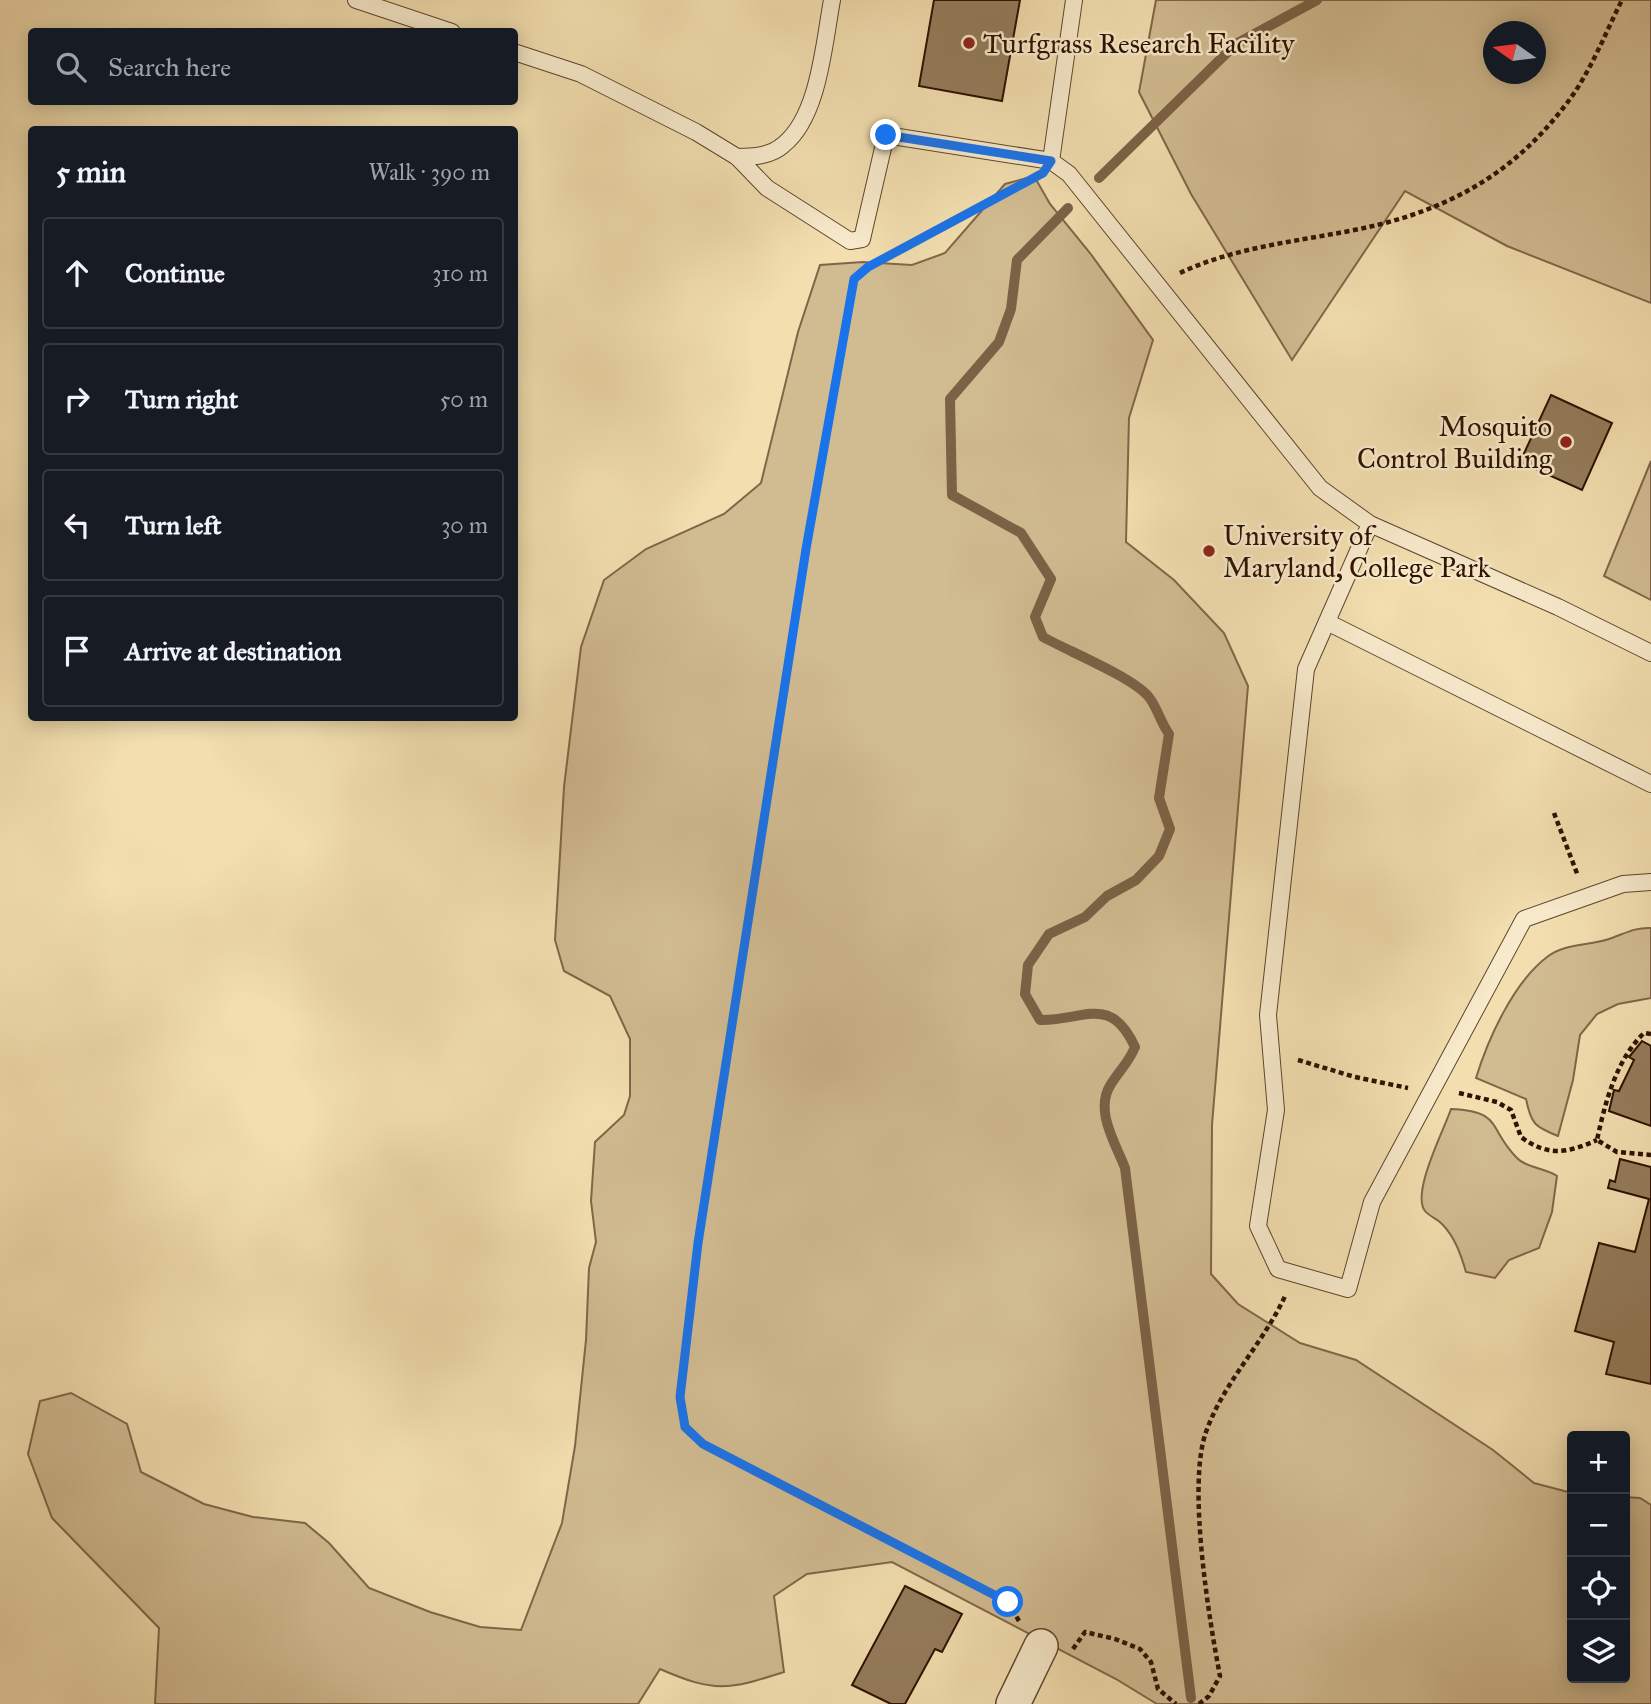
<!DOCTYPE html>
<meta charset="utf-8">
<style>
:root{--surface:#171b24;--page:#242831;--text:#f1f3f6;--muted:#9ea1a6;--line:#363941}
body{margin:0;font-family:"IM FELL Great Primer",serif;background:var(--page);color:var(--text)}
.controls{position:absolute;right:21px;bottom:21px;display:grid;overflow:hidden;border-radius:7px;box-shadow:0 4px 18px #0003}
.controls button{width:63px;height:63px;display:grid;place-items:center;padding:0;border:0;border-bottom:2px solid var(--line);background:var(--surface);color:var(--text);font:35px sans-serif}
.compass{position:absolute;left:1483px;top:21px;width:63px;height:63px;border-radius:50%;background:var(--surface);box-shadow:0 4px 18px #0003;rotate:284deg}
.stop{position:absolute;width:21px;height:21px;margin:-16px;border:5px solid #1a73e8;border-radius:50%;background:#fff}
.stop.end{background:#1a73e8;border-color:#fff;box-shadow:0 2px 7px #0008}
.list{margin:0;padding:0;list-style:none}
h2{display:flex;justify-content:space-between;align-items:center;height:91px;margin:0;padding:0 28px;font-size:30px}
h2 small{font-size:23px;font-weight:400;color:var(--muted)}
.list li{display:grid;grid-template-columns:46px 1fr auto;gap:21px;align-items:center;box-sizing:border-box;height:112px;margin:0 14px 14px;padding:0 14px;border:2px solid var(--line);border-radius:7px}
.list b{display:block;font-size:26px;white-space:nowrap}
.list em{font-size:23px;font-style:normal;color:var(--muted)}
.icon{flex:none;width:38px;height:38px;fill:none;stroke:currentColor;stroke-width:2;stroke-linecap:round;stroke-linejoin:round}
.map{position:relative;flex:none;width:1651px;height:1704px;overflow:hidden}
.search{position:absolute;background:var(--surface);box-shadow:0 4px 18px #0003;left:28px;top:28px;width:490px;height:77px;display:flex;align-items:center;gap:18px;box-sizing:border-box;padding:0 24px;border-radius:7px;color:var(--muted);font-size:26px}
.panel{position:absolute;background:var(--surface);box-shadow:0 4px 18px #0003;left:28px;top:126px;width:490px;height:595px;border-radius:7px}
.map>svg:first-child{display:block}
.green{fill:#d1bb91;stroke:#806648;stroke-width:2;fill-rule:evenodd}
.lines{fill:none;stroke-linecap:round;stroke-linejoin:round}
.stream{stroke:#7b6246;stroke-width:10}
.building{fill:#947c5b;stroke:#2e1100;stroke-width:2}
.lane-casing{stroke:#5f442c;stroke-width:18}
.street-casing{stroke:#5f442c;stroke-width:36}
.path{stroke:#2e1100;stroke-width:4.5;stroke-dasharray:5 3.5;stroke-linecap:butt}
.lane{stroke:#f7eacb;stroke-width:16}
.street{stroke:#f7eacb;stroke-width:33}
.route{stroke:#1a73e8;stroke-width:9}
.poi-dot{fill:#8f2418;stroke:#f7eacb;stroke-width:2.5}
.labels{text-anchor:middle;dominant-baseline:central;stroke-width:5;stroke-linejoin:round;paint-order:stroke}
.poi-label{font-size:28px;fill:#2e1100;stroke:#f7eacb;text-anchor:start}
</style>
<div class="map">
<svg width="1651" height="1704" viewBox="0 0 1651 1704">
<rect width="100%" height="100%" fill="#f2deaf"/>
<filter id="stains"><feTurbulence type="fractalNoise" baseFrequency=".00286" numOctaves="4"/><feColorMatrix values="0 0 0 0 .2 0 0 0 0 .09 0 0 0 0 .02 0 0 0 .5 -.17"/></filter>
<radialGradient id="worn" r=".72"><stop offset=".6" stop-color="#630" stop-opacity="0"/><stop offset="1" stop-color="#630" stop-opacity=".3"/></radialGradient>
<g class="green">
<path d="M1156,0H1651V303L1507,246L1405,191L1292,360L1191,194L1139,92ZM1494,32H1536V74H1494Z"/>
<path d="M1034,176L1050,204L1090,253L1153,340L1129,418L1126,542L1174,580L1224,633L1248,686L1212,1125L1211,1274L1238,1304L1300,1343L1356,1360L1493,1450L1534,1483L1572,1493V1678H1625V1497L1640,1498L1651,1505V1704H1157L1116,1679L892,1562L807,1574L774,1596L784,1672C728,1690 715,1693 660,1669L638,1704H155L159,1628L52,1518L28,1454L40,1401L71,1393L127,1424L141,1472L204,1504L253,1517L305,1523L329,1543L369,1588L430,1612L480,1627L521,1630L562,1523L575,1446L586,1340L589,1268L596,1242L591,1201L595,1142L624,1115L630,1096V1039L610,996L564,971L555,940L564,787L581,647L604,580L646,549L724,514L761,483L798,332L820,265L863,262L912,265L945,253L1005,184Z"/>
<polygon points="1651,461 1651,600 1604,576"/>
<path d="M1651,928V998L1618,1004L1597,1014L1580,1035L1573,1080L1558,1136C1535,1127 1531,1124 1526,1099L1476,1078C1488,1039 1513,983 1547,957C1565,943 1589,946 1609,939C1624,934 1635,927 1651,928Z"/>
<path d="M1451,1109C1503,1111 1488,1129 1517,1158C1526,1168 1546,1168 1557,1176L1552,1212L1539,1248L1509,1260L1495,1278L1466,1272C1461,1255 1455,1237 1442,1224C1437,1219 1429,1216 1425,1211C1411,1193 1444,1130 1451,1109Z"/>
</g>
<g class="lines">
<g class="stream">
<polyline points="1099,178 1236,44 1317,0"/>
<path d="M1068,208L1017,260L1011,309L999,342L950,399L952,495L1021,533L1051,579L1035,617L1043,637C1068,651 1130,676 1148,696C1157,706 1160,722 1169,734L1159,798L1170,829L1159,856L1136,880L1107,896L1085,917L1049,934L1028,965L1025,994L1040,1020C1084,1021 1110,993 1135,1047C1129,1062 1120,1070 1111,1084C1094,1110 1115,1142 1125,1168L1191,1698"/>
</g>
</g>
<g class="building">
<polygon points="934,0 1020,0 1002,101 919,86"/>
<polygon points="1551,395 1612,423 1582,490 1520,462"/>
<polygon points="1642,1041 1651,1046 1651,1126 1609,1111 1614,1090 1619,1091 1634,1060 1629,1057"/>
<polygon points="1620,1159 1651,1167 1651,1384 1606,1374 1614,1342 1575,1331 1599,1243 1635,1252 1649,1199 1608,1188 1610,1180 1615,1182"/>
<polygon points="905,1586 962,1614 942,1652 935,1649 905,1704 891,1704 852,1685"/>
</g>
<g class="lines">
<defs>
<g id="lane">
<polyline points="356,0 452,32"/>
<polyline points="514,52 581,74 696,132 737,157 767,188 850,241 862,239 886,135 1051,161 1069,174 1320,488 1370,524 1558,607 1651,653"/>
<path d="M737,157C753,157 771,156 783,145C819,117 824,43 832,0"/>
<polyline points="1051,161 1074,0"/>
<polyline points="1370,524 1306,669 1268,1015 1276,1110 1258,1226 1278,1269 1348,1289 1372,1202 1524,919 1623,884 1651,882"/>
<polyline points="1327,622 1651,784"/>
</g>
<polyline id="street" points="1013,1704 1041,1646"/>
</defs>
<use href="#lane" class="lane-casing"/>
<use href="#street" class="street-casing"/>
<g class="path">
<path d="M1180,273C1230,249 1290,242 1344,232C1438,215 1509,180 1567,103C1590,73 1605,34 1622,0"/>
<polyline points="1554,813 1578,876"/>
<path d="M1651,1034L1644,1033C1616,1060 1605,1103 1597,1140L1617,1152L1651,1155"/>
<polyline points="1298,1060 1355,1077 1408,1088"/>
<path d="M1459,1093L1497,1102L1511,1110L1521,1137C1548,1157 1568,1153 1597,1140"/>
<polyline points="1019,1621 1008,1602 703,1444 685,1427 680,1397 698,1243 806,549 854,279 868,267 1024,183"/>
<polyline points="1073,1649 1085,1632 1115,1639 1140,1649 1151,1662 1158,1689 1176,1704"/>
<path d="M1199,1704L1209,1696L1220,1676C1209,1619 1187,1485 1206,1432C1224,1381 1264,1343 1286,1294"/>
</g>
<use href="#lane" class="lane"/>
<use href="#street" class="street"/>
</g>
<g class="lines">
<polyline class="route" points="886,135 1051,161 1043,173 868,267 854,279 806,549 698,1243 680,1397 685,1427 703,1444 1008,1602"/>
</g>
<g class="poi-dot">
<circle cx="969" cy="43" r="7"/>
<circle cx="1566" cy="442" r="7"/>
<circle cx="1209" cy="551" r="7"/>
</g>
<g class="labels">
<g class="poi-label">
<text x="983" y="43">Turfgrass Research Facility</text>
<text x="1552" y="426" text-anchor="end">Mosquito<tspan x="1552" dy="32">Control Building</tspan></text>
<text x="1223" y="535">University of<tspan x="1223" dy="32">Maryland, College Park</tspan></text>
</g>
</g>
<rect width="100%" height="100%" filter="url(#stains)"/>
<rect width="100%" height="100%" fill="url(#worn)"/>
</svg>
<div class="controls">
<button>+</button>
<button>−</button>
<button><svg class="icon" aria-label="locate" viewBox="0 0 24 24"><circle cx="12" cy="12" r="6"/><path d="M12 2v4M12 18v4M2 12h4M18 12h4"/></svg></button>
<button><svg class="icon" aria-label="layers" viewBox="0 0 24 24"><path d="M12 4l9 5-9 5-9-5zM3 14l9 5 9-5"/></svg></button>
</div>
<svg class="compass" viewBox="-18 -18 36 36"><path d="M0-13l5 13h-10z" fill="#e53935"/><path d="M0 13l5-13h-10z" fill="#9ea1a6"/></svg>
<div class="stop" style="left:1008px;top:1602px"></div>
<div class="stop end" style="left:886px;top:135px"></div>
<div class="search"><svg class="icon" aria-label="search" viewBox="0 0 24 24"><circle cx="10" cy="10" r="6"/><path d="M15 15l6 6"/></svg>Search here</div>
<section class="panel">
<h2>5 min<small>Walk · 390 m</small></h2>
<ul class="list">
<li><svg class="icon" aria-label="ahead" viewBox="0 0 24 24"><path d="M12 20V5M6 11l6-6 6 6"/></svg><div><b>Continue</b></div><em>310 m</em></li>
<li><svg class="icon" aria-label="right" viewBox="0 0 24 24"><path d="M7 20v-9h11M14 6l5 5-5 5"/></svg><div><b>Turn right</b></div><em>50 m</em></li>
<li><svg class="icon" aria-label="left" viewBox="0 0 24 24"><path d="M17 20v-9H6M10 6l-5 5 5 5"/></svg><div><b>Turn left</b></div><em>30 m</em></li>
<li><svg class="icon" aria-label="arrive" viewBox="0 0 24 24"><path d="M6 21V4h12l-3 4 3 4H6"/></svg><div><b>Arrive at destination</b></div></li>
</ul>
</section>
</div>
